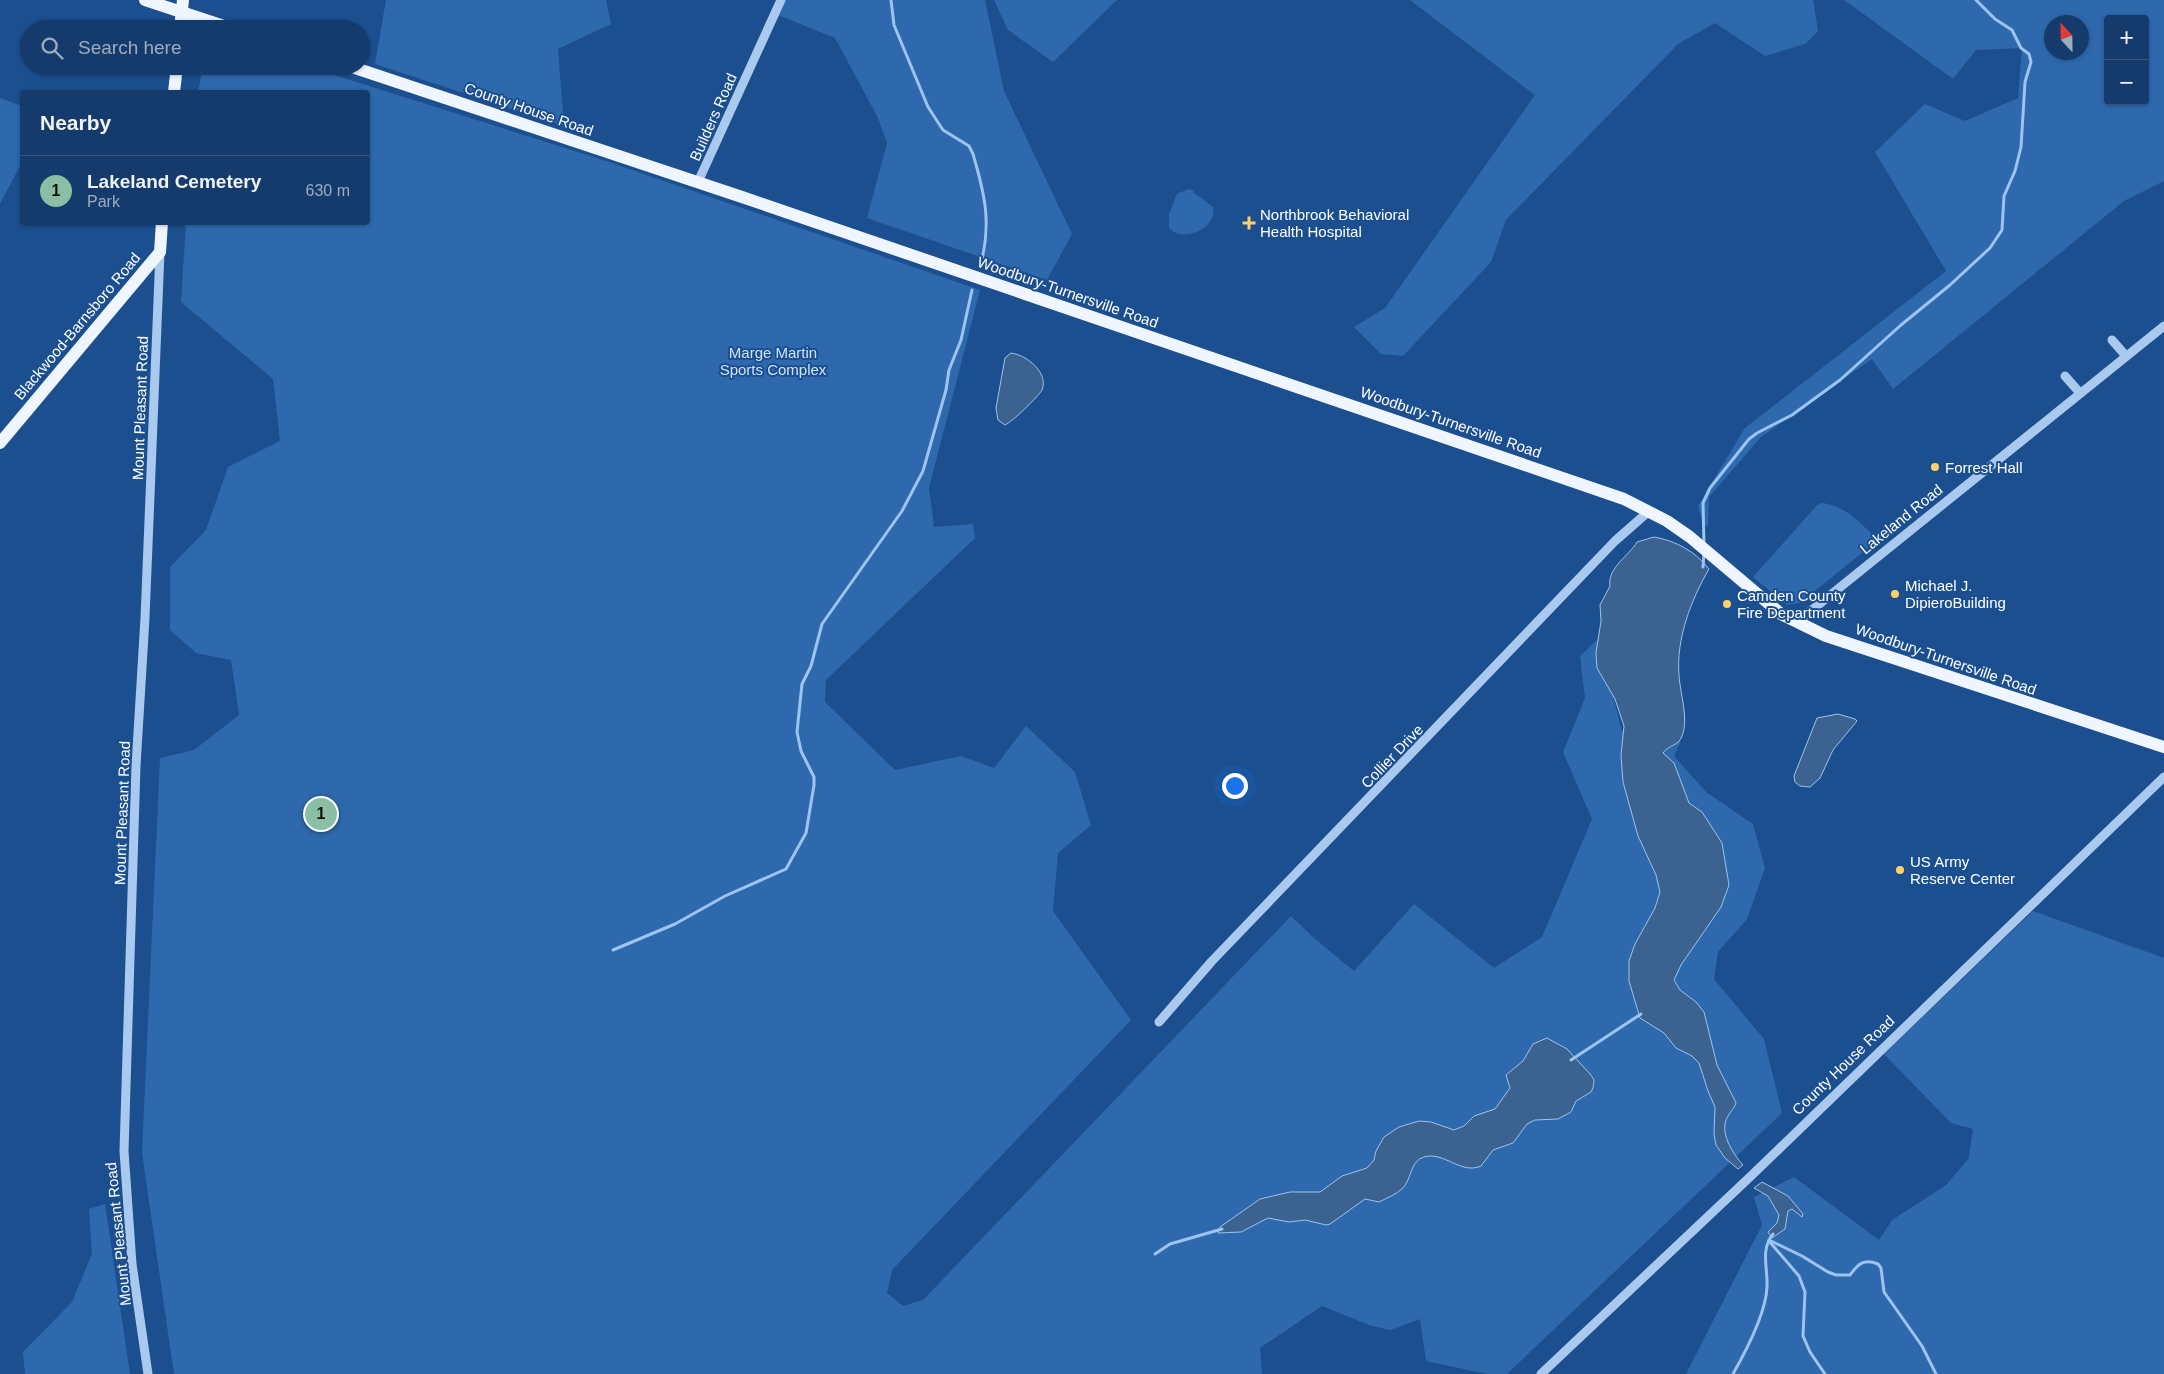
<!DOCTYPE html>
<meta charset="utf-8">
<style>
:root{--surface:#143b6b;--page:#214673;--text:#f1f3f6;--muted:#9dadc1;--line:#33557e;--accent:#8abfa5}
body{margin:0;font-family:Arial,sans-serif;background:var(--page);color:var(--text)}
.controls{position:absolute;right:15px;top:15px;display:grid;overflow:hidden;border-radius:5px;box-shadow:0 1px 4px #0004}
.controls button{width:45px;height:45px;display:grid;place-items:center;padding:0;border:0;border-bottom:1px solid var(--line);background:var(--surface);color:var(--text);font:25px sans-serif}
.compass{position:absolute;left:2044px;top:15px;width:45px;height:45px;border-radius:50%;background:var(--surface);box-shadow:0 1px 4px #0004;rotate:338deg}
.you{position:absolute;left:1234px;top:785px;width:18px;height:18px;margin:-12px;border:4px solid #fff;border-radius:50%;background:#1a73e8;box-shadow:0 0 0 8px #1a73e833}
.badge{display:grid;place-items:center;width:32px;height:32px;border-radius:50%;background:var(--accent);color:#111;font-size:16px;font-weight:700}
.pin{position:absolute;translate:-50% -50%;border:2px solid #fff;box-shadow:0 1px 5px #0006}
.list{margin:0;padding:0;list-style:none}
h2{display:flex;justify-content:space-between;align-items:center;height:65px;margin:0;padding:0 20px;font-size:21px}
h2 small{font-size:16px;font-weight:400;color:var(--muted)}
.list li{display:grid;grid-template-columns:32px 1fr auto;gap:15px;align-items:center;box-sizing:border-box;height:70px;padding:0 20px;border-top:1px solid var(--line)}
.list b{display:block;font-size:19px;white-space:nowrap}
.list p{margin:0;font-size:16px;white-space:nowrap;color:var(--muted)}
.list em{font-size:16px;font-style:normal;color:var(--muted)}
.icon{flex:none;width:28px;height:28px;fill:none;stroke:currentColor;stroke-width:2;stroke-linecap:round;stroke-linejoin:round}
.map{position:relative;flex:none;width:2164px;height:1374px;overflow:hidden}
.search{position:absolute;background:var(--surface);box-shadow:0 1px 4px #0004;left:20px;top:20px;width:350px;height:55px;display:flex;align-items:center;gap:12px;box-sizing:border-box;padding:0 18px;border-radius:28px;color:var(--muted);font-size:19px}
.panel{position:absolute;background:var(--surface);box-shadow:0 1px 4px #0004;left:20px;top:90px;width:350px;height:135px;border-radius:5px}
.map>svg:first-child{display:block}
.green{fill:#2e69ad;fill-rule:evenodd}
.water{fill:#3c6290;stroke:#9cc4f0}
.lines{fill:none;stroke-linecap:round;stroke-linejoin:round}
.stream{stroke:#9cc4f0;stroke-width:3}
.minor{stroke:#a9c9ee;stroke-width:9}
.major{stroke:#f0f6ff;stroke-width:12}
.poi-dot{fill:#ffd166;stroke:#1b4f8f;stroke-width:2}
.labels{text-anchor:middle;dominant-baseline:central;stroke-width:4;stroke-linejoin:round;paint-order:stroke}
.street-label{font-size:15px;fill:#fff;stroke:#1b4f8f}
.poi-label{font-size:15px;fill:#fff;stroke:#1b4f8f;text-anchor:start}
.park-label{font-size:15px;fill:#cfe3fa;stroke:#1b4f8f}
</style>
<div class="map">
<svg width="2164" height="1374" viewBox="0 0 2164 1374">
<rect width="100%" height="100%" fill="#1b4f8f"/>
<g class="green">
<polygon points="386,0 606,0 611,24 558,49 564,126 375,64"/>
<polygon points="779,0 985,0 1004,91 1072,234 1047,280 867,218 887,143 878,118 835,38 773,13"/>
<polygon points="994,0 1117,0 1053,62 1008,30"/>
<polygon points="1410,0 1813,0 1818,31 1805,44 1765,56 1715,23 1678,44 1506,220 1491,262 1403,356 1381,354 1354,327 1385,308 1535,95"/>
<path d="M1844,0H2164V181L2124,201L1893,389L1872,359L1761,437L1709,497L1708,527L1703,523L1698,506L1745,428L1946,271L1875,152L1925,104L1965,121L2018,98L2022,48L1976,50L1953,79ZM2108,19H2145V101H2108ZM2082,22V52H2052V22Z"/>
<polygon points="203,66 306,66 606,161 980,290 929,488 934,527 973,524 975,538 826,680 825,702 895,770 961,756 994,768 1026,726 1075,772 1091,825 1058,853 1053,911 1131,1020 892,1270 887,1293 903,1306 923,1300 1291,916 1314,938 1354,971 1414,904 1494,968 1542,937 1592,819 1563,752 1585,698 1580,656 1599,638 1622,732 1681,741 1674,756 1706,792 1753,824 1765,868 1747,919 1718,952 1714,979 1764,1039 1782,1113 1507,1374 1487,1374 1426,1361 1420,1319 1390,1330 1369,1325 1322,1306 1260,1348 1262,1374 174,1374 142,1153 160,758 194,750 239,715 231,660 196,653 170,630 170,567 206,530 228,467 280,441 273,379 181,302 186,223 368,222 368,92 198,92"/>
<polygon points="0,98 22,106 22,162 0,204"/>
<path d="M1188,189L1194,190L1193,192L1213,207C1218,228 1183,244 1169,228V214L1177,194Z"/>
<path d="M1821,503C1846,505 1861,524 1878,540L1800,603L1787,605L1753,577L1817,505Z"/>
<polygon points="2033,911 2164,958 2164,1374 1686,1374 1762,1225 1754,1197 1794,1177 1879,1240 1892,1220 1946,1185 1969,1158 1973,1129 1951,1123 1884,1054"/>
<polygon points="105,1204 130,1374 25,1374 23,1352 72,1302 92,1254 89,1209"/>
</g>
<g class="water">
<path d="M1011,353C1027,355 1049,373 1042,390C1038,397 1012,422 1005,425L998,420L996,408L1005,358Z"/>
<path d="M1654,537C1676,541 1695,551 1709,569C1691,600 1676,639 1679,675C1680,693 1689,719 1682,736C1679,746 1668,745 1663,753L1674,763L1689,803L1702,812L1722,843L1729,885L1721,907L1681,965L1674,980L1680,990L1696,1002L1704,1012L1717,1065L1736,1103C1734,1109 1731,1110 1728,1116C1718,1131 1733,1154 1743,1165L1738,1169L1725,1158L1716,1145L1714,1134L1715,1107L1708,1091L1699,1063L1692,1056L1676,1048L1664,1033L1640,1018L1629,981V961L1635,944L1655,908L1660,892L1656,875L1638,836L1623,782L1621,755L1624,726L1615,699L1597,668L1596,653L1601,621L1600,605L1610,586C1607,568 1629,556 1637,542Z"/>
<polygon points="1838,714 1855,719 1857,721 1833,750 1820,778 1810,787 1800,786 1795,782 1794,776 1817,718"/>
<path d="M1547,1038L1567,1049L1591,1075L1594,1080L1593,1088L1591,1092L1576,1101L1571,1112L1558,1119L1535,1120L1527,1124L1513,1143L1493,1150L1481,1166C1461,1175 1444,1151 1424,1157C1410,1161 1412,1178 1403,1188C1397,1194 1387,1198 1379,1202L1365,1199L1330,1224L1326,1225L1305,1220L1289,1222L1268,1218L1241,1232L1218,1233L1220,1227L1260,1199L1290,1192H1320L1342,1176L1367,1168L1374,1160L1376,1151L1384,1137L1399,1127L1419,1121L1431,1122L1454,1130L1464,1126L1474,1116L1495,1109L1510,1088L1506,1075L1523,1061L1533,1044Z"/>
<polygon points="1762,1182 1788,1196 1803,1214 1802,1217 1792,1209 1788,1211 1785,1229 1772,1238 1768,1232 1777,1223 1779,1215 1768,1196 1754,1188"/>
</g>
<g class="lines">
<g class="stream">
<path d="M891,0L894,25L928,107L943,130L969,146L973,154C985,195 992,224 980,267"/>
<polyline points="1704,544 1703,503 1710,488 1749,439 1757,433 1792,415 1840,380 1901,325 1950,285 1990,248 2002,230 2004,196 2015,171 2021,147 2025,82 2031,62 2029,54 2021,48 2012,30 1995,19 1976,0"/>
<polyline points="1703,567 1704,553"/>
<polyline points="613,950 675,924 725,896 786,869 806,833 814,785 814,777 801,751 797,732 802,684 811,666 822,624 902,511 923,471 946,390 949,370 961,340 972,290"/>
<polyline points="1571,1060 1641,1014"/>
<path d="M1769,1240L1802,1256L1828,1272L1836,1275H1850C1858,1264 1864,1258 1878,1264L1881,1268L1884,1292L1922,1346L1936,1374"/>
<polyline points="1769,1241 1799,1276 1805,1292 1803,1336 1810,1352 1825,1374"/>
<polyline points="1155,1254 1170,1244 1222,1229"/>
<path d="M1733,1374C1746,1351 1766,1313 1767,1287C1768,1268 1760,1250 1773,1234"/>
</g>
<g class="minor">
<polyline points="698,182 781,0"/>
<polyline points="2112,340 2126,356"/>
<polyline points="2065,376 2080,393"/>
<polyline points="1797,622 2164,326"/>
<polyline points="1159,1022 1212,961 1615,541 1648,512"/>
<polyline points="148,1374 132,1264 124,1151 136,766 145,618 160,252"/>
<polyline points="1541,1374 1752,1175 2164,777"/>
</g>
<g class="major">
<polyline points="145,0 233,29"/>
<polyline points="180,29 183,0"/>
<polyline points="349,66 742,197 1624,499 1667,521 1690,537 1781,614 1826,636 2164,747"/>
<polyline points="174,92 177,66"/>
<polyline points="0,443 160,252 162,222"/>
</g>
</g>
<g class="poi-dot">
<path d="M1246.5 215.5h5v5h5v5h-5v5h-5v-5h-5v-5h5z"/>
<circle cx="1935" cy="467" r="5"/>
<circle cx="1895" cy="594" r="5"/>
<circle cx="1727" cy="604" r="5"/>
<circle cx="1900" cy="870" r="5"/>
</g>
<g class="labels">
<g class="street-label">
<text transform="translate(529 109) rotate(19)">County House Road</text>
<text transform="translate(713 117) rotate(-66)">Builders Road</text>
<text transform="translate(1068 292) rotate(19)">Woodbury-Turnersville Road</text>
<text transform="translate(77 326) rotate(-50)">Blackwood-Barnsboro Road</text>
<text transform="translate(140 408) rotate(-88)">Mount Pleasant Road</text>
<text transform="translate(1451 422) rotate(19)">Woodbury-Turnersville Road</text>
<text transform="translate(1901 519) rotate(-39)">Lakeland Road</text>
<text transform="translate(1946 659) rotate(19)">Woodbury-Turnersville Road</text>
<text transform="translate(1392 756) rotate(-46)">Collier Drive</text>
<text transform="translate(122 813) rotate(-88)">Mount Pleasant Road</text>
<text transform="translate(1843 1065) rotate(-44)">County House Road</text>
<text transform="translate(118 1234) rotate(-96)">Mount Pleasant Road</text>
</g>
<g class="poi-label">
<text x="1260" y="214">Northbrook Behavioral<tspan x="1260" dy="17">Health Hospital</tspan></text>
<text x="1945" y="467">Forrest Hall</text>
<text x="1905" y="585">Michael J.<tspan x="1905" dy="17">DipieroBuilding</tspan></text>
<text x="1737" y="595">Camden County<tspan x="1737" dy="17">Fire Department</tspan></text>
<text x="1910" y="861">US Army<tspan x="1910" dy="17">Reserve Center</tspan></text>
</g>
<g class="park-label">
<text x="773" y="352">Marge Martin<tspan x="773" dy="17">Sports Complex</tspan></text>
</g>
</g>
</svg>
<div class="controls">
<button>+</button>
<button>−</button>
</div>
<svg class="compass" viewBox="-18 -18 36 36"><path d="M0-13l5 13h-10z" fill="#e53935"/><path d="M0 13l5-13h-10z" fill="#9dadc1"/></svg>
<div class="you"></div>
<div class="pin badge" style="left:321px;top:814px">1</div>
<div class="search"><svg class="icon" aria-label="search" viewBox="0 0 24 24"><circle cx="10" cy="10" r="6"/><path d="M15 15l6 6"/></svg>Search here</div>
<section class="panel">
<h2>Nearby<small></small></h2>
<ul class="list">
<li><span class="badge">1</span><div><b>Lakeland Cemetery</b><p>Park</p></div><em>630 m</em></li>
</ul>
</section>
</div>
